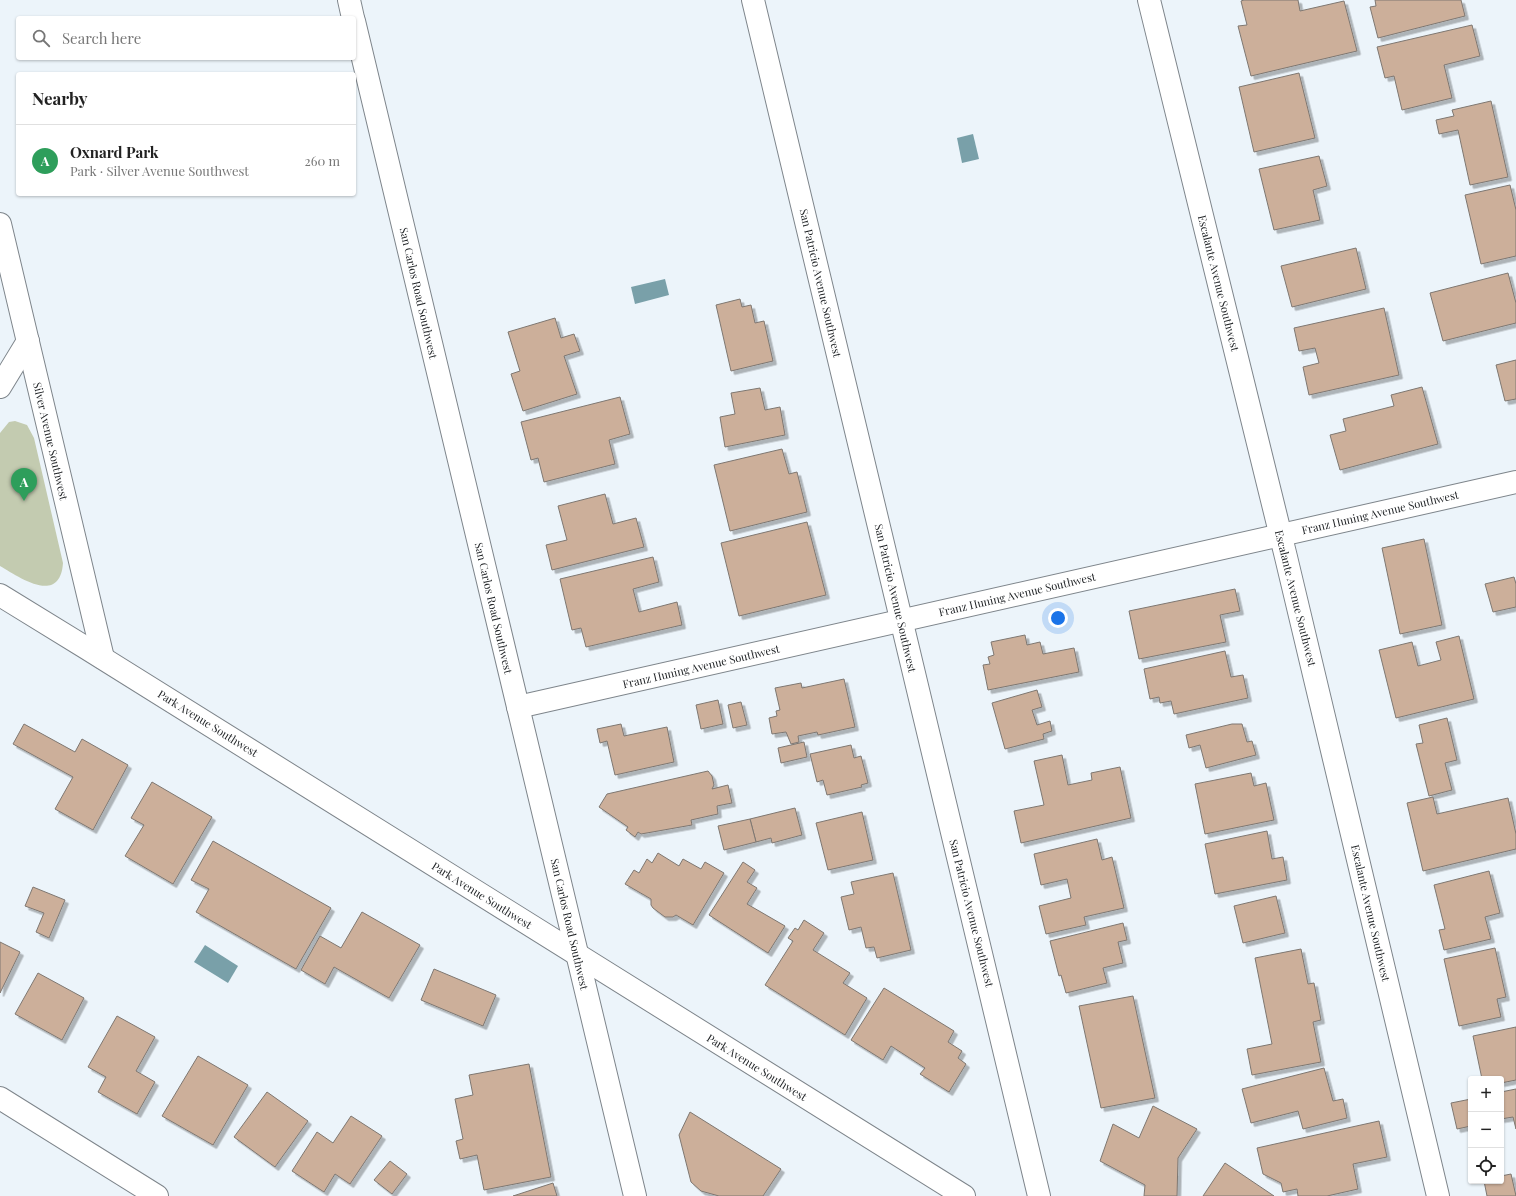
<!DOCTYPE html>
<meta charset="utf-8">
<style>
:root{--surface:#fff;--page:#f2f2f2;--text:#222;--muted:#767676;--line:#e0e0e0;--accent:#136496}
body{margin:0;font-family:"Playfair Display",serif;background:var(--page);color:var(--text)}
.controls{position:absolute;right:12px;bottom:12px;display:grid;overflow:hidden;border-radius:4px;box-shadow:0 1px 3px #0004}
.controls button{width:36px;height:36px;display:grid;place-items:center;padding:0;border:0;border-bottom:1px solid var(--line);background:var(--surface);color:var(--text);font:20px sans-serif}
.you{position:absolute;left:1058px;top:618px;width:14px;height:14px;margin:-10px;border:3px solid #fff;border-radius:50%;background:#1a73e8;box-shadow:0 0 0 6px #1a73e833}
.badge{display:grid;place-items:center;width:26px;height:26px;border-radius:50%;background:var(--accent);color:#fff;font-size:13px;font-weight:700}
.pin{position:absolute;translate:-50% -33px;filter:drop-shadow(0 1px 2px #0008)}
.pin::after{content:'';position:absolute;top:21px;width:14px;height:12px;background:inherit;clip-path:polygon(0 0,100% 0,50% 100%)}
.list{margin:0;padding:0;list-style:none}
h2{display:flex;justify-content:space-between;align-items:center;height:52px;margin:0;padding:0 16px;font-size:17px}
h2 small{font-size:13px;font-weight:400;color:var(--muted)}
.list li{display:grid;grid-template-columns:26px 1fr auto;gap:12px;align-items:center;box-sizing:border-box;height:72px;padding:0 16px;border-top:1px solid var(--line)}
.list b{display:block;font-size:15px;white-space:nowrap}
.list p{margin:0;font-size:13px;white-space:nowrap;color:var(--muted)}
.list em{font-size:13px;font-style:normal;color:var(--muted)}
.icon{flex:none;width:22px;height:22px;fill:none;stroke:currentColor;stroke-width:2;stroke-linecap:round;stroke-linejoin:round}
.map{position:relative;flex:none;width:1516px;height:1196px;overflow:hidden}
.search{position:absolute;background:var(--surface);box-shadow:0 1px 3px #0004;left:16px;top:16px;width:340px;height:44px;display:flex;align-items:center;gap:10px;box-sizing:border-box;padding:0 14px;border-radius:4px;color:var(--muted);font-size:15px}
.panel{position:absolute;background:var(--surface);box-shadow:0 1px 3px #0004;left:16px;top:72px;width:340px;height:124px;border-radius:4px}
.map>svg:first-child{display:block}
.green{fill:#c3cbb0}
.water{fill:#79a0a9}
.building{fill:#ccaf9a;stroke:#7e7771;filter:url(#shadow)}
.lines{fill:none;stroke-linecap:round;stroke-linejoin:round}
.minor-casing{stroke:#7e858b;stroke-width:24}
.minor{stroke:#fff;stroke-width:22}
.labels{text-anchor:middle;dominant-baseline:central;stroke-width:3;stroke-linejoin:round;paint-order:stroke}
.street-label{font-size:11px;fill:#212427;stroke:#fff}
</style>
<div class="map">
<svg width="1516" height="1196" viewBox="0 0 1516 1196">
<defs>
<filter id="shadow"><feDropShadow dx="3.5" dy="3.5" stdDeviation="0" flood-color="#0004"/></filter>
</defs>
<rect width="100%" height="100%" fill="#ecf4fa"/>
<path class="green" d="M15,421L27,425L34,438L63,563C60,606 19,577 0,566V433L9,422Z"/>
<g class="water">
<polygon points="973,134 979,159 962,163 957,138"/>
<polygon points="665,279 669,295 635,304 631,287"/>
<polygon points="205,945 238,966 228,983 194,962"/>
</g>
<g class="building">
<polygon points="1244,0 1298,0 1300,11 1344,1 1357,51 1251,76 1238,26 1247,25 1241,1"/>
<polygon points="1375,0 1461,0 1465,16 1378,38 1370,7 1376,6"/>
<polygon points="1472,25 1480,56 1444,65 1452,98 1402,110 1394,76 1385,78 1377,47"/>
<polygon points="1299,73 1315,138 1254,152 1239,87"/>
<polygon points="1491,101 1508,177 1470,185 1458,130 1439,134 1436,120 1454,116 1452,110"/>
<polygon points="1319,156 1327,186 1313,190 1320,220 1274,230 1259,169"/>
<polygon points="1510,185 1516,210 1516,256 1481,264 1465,195"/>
<polygon points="1356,248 1366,289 1292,307 1281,266"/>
<polygon points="1508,273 1516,303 1516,323 1443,341 1430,293"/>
<polygon points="740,299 742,307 751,305 755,323 764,321 773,361 731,371 716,305"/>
<polygon points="1384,308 1399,375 1309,395 1303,367 1319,363 1315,348 1299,351 1294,328"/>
<polygon points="555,318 561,338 574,334 580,351 564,356 577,394 523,411 511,374 520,371 508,332"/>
<polygon points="1516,360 1516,399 1505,401 1496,365"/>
<polygon points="1422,387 1438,444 1340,470 1330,435 1346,431 1343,419 1394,406 1391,395"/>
<polygon points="760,388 765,410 780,407 785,435 725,447 720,417 735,414 731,393"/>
<polygon points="620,397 630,434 609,440 615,464 544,482 538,458 531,460 521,422"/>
<polygon points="782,449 789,474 797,472 807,512 730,531 714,465"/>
<polygon points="605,494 613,524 636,518 644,547 552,570 546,545 567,540 558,506"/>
<polygon points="807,522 826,595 739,616 721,543"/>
<polygon points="1424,539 1442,625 1400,634 1382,548"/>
<polygon points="653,557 659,582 633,589 639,612 677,602 682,625 586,647 581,628 572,630 560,579"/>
<polygon points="1514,577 1516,584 1516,607 1493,612 1485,584"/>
<polygon points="1235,589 1240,611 1220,615 1226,642 1139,659 1129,611"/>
<polygon points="1025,635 1027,645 1040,642 1043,654 1074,648 1079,672 988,690 983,665 990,664 988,657 994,655 991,642"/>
<polygon points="1459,636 1474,699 1396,718 1379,650 1412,642 1418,666 1441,660 1436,642"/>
<polygon points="1225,651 1231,677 1243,675 1248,698 1174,714 1171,701 1160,703 1159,697 1150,699 1144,669"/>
<polygon points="844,679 855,727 818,735 817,732 798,736 799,742 791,744 786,732 772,734 769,718 777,716 776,711 780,710 775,688 801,683 802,688"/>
<polygon points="1037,690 1042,707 1032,710 1037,725 1050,721 1052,731 1043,734 1044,739 1005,749 992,703"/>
<polygon points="718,700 723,724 701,729 696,705"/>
<polygon points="741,702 747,725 733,728 728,705"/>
<polygon points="1447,718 1457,760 1445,763 1452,790 1429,796 1416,744 1423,743 1419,725"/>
<polygon points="24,724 75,752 82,739 128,765 93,830 55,809 73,777 13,744"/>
<polygon points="621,724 624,736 667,727 674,762 615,775 607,741 600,743 597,729"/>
<polygon points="1232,724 1242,724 1247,742 1252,741 1256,755 1206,768 1200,745 1189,748 1186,735"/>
<polygon points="804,742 807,757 781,763 778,748"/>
<polygon points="851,745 854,758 861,756 868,783 861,785 862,787 827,795 823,780 817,782 810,754"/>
<polygon points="1062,755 1068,785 1092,780 1091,773 1120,767 1131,818 1021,843 1014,811 1044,805 1034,761"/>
<polygon points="708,771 712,776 714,785 712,789 728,785 732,803 717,806 718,814 691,820 692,825 641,834 638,832 635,837 626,830 628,827 599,807 607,794"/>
<polygon points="1251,773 1254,786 1266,783 1274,820 1205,834 1195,784"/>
<polygon points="152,782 212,817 173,884 125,856 144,825 131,818"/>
<polygon points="1433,797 1437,814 1508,798 1516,834 1516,849 1423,871 1407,803"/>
<polygon points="795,808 802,835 772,843 771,838 756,842 750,819"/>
<polygon points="862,812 873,860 828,870 816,823"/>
<polygon points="750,819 756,842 724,850 718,826"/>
<polygon points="1267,831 1272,859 1283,857 1287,880 1215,894 1205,844"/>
<polygon points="1097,839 1102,860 1112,857 1124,908 1084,917 1086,925 1046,934 1039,906 1071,898 1067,879 1041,885 1034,854"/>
<polygon points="213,841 331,908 296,969 196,912 209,889 191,880"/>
<polygon points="658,853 679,866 683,859 701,869 705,862 724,873 693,925 676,915 673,917 665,917 653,908 651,905 651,899 625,884 634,870 639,873 647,859 652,863"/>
<polygon points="743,862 755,870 747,882 757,888 747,904 785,926 768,953 709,915"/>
<polygon points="1489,871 1500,913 1485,917 1491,939 1444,950 1439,930 1445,929 1434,885"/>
<polygon points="893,873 911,950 877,958 874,947 866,948 861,927 849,930 841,897 854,894 851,882"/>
<polygon points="33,887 65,900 49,938 36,932 44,913 25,906"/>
<polygon points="1276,896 1285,933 1243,943 1234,906"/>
<polygon points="362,912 420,945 389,998 334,967 325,984 301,970 320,936 341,948"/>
<polygon points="804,920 824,933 813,950 850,973 843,983 867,998 845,1035 765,985 793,941 788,938 795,928 798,930"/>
<polygon points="1123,923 1127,940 1118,942 1123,963 1103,968 1107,983 1066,993 1061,975 1059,976 1050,941"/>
<polygon points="0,942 20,952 0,993"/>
<polygon points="1495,948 1506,997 1497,999 1501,1017 1459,1026 1444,959"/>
<polygon points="1301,949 1308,984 1314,983 1321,1020 1313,1022 1321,1062 1252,1075 1247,1049 1272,1044 1255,958"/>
<polygon points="434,969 496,995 483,1026 421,1000"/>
<polygon points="38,973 84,998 62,1040 15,1014"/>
<polygon points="884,988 954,1031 948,1042 962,1051 958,1058 966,1064 949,1092 920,1074 925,1068 891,1046 883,1060 851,1040"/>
<polygon points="1133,996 1155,1098 1101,1108 1079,1006"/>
<polygon points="117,1016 155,1037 136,1071 155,1082 137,1114 98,1092 106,1077 88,1067"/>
<polygon points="1516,1027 1516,1080 1501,1083 1501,1079 1482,1079 1473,1036"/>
<polygon points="198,1056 248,1085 213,1145 162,1116"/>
<polygon points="529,1064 551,1177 484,1190 477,1155 460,1159 456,1141 463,1139 455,1099 473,1095 469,1075"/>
<polygon points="1324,1068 1333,1101 1343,1099 1347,1118 1303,1129 1298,1111 1251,1123 1242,1089"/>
<polygon points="1516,1089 1516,1129 1513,1117 1501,1119 1501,1092"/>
<polygon points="267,1092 308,1121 275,1167 234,1137"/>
<polygon points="1471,1099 1471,1126 1457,1129 1451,1103"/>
<polygon points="1153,1106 1197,1129 1178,1158 1177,1196 1144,1196 1145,1185 1100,1161 1113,1124 1139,1138"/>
<polygon points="690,1112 781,1169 763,1196 719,1196 701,1191 691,1182 679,1135"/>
<polygon points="351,1116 382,1136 350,1184 335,1174 324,1192 292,1171 317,1132 333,1143"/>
<polygon points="1379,1121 1387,1157 1353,1164 1358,1189 1327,1196 1298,1196 1297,1189 1283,1192 1281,1183 1263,1174 1257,1148"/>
<polygon points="390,1161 407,1174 392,1194 374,1180"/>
<polygon points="1225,1163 1274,1196 1203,1196"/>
<polygon points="1511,1174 1516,1196 1487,1196 1484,1181 1501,1181 1501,1176"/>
<polygon points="553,1183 557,1196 513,1196"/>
</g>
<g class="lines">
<defs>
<g id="minor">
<polyline points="349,0 353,18"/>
<polyline points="753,0 1039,1196"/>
<polyline points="1149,0 1286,557 1438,1196"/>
<polyline points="354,21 635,1196"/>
<polyline points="0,224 103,658"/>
<polyline points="0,387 28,341"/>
<path d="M0,595C323,793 643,996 964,1196"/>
<polyline points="518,707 1516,482"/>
<polyline points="0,1098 157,1196"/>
</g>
</defs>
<use href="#minor" class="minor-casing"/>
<use href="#minor" class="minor"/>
</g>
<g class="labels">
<g class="street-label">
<text transform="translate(821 283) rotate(77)">San Patricio Avenue Southwest</text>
<text transform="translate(1219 283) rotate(76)">Escalante Avenue Southwest</text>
<text transform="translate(419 293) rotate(77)">San Carlos Road Southwest</text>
<text transform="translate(51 441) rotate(77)">Silver Avenue Southwest</text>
<text transform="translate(1380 512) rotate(-13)">Franz Huning Avenue Southwest</text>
<text transform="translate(1017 594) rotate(-13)">Franz Huning Avenue Southwest</text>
<text transform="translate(896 598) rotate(77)">San Patricio Avenue Southwest</text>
<text transform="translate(1296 598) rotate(76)">Escalante Avenue Southwest</text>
<text transform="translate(494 608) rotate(77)">San Carlos Road Southwest</text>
<text transform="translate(701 666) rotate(-13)">Franz Huning Avenue Southwest</text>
<text transform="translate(208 723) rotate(32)">Park Avenue Southwest</text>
<text transform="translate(482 895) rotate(32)">Park Avenue Southwest</text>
<text transform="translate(972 913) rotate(76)">San Patricio Avenue Southwest</text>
<text transform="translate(1371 913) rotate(77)">Escalante Avenue Southwest</text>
<text transform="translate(570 924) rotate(77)">San Carlos Road Southwest</text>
<text transform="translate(757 1067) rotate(32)">Park Avenue Southwest</text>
</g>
</g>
</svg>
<div class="controls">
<button>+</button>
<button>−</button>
<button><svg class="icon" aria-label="locate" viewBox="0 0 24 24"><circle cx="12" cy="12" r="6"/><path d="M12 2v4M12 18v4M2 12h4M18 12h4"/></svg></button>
</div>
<div class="you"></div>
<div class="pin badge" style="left:24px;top:501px;background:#2e9e5b">A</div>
<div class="search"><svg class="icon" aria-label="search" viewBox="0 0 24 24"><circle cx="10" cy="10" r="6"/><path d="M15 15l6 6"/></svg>Search here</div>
<section class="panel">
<h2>Nearby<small></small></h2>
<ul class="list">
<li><span class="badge" style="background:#2e9e5b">A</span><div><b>Oxnard Park</b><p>Park · Silver Avenue Southwest</p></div><em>260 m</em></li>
</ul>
</section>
</div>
